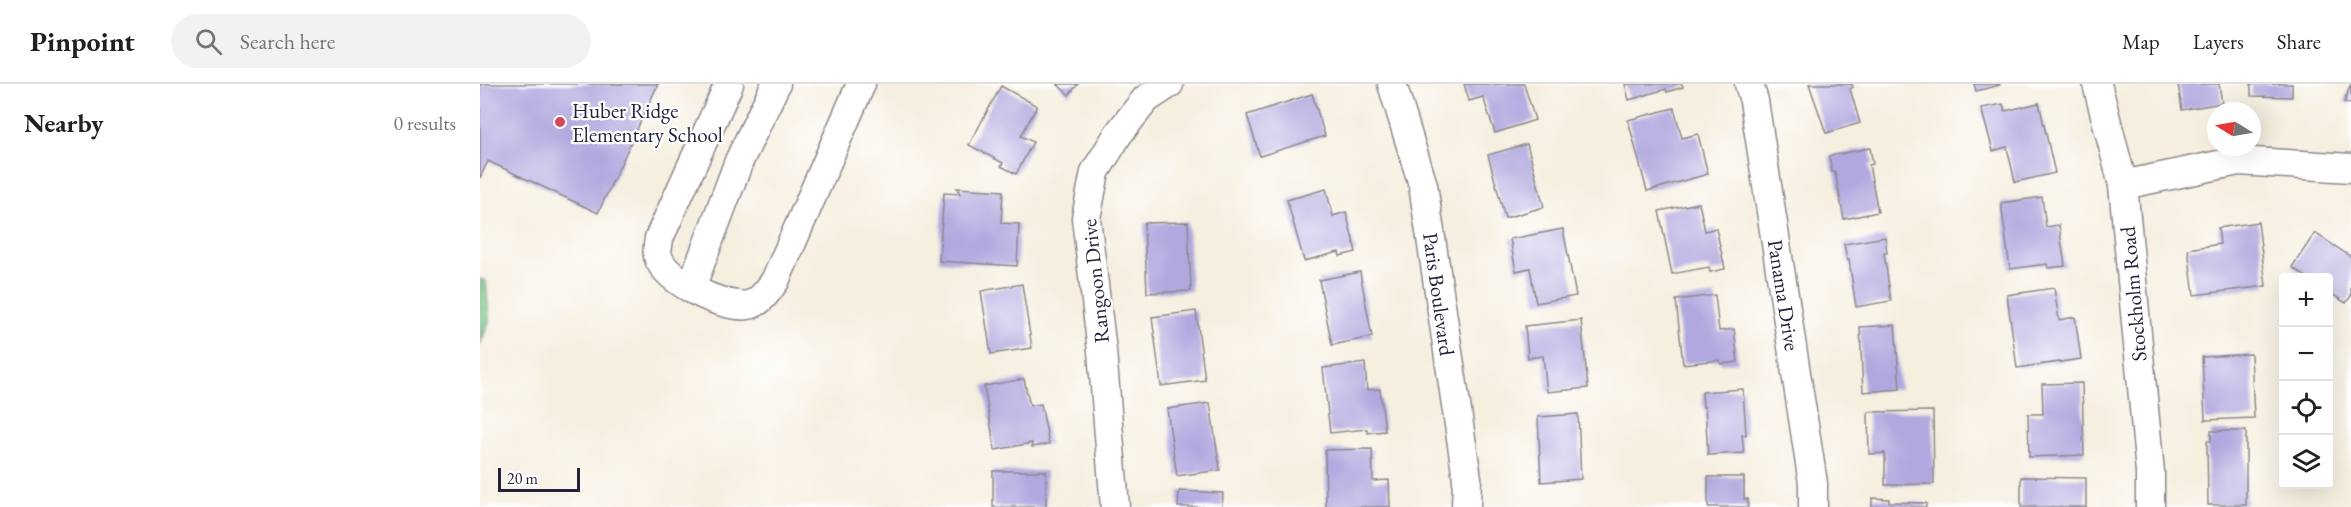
<!DOCTYPE html>
<meta charset="utf-8">
<style>
:root{--surface:#fff;--page:#f2f2f2;--text:#202124;--muted:#757577;--line:#e0e0e0}
body{margin:0;font-family:"EB Garamond",serif;background:var(--page);color:var(--text)}
.controls{position:absolute;right:18px;bottom:18px;display:grid;overflow:hidden;border-radius:6px;box-shadow:0 6px 24px #0002}
.controls button{width:54px;height:54px;display:grid;place-items:center;padding:0;border:0;border-bottom:2px solid var(--line);background:var(--surface);color:var(--text);font:30px sans-serif}
.compass{position:absolute;left:1727px;top:18px;width:54px;height:54px;border-radius:50%;background:var(--surface);box-shadow:0 6px 24px #0002;rotate:281deg}
.scale{position:absolute;left:18px;bottom:15px;width:82px;box-sizing:border-box;padding-left:6px;border:3px solid #22223b;border-top:0;font-size:16px;line-height:21px;white-space:nowrap;color:#22223b;-webkit-text-stroke:4px #fff;paint-order:stroke}
.list{margin:0;padding:0;list-style:none}
h2{display:flex;justify-content:space-between;align-items:center;height:78px;margin:0;padding:0 24px;font-size:26px}
h2 small{font-size:20px;font-weight:400;color:var(--muted)}
.icon{flex:none;width:33px;height:33px;fill:none;stroke:currentColor;stroke-width:2;stroke-linecap:round;stroke-linejoin:round}
.map{position:relative;flex:none;width:1871px;height:423px;overflow:hidden}
header{display:flex;align-items:center;gap:36px;box-sizing:border-box;height:84px;padding:0 30px;background:var(--surface);border-bottom:2px solid var(--line)}
header strong{font-size:28px}
nav{display:flex;gap:33px;margin-inline-start:auto;font-size:21px}
.search{width:420px;height:54px;background:var(--page);display:flex;align-items:center;gap:15px;box-sizing:border-box;padding:0 21px;border-radius:33px;color:var(--muted);font-size:22px}
main{display:flex}
aside{flex:1;background:var(--surface)}
.map>svg:first-child{display:block}
.green{fill:#7dcb8a;stroke:#507662;stroke-width:1.5}
.building{fill:#b0a8df}
.lines{fill:none;stroke-linecap:round;stroke-linejoin:round}
.minor-casing{stroke:#8c888c;stroke-width:31}
.minor{stroke:#fff;stroke-width:28}
.poi-dot{fill:#d1495b;stroke:#fff;stroke-width:2}
.labels{text-anchor:middle;dominant-baseline:central;stroke-width:4.5;stroke-linejoin:round;paint-order:stroke}
.poi-label{font-size:21px;fill:#22223b;stroke:#fff;text-anchor:start}
.street-label{font-size:21px;fill:#22223b;stroke:#fff}
</style>
<header>
<strong>Pinpoint</strong>
<div class="search"><svg class="icon" aria-label="search" viewBox="0 0 24 24"><circle cx="10" cy="10" r="6"/><path d="M15 15l6 6"/></svg>Search here</div>
<nav><a>Map</a><a>Layers</a><a>Share</a></nav>
</header>
<main>
<aside>
<h2>Nearby<small>0 results</small></h2>
<ul class="list">
</ul>
</aside>
<div class="map">
<svg width="1871" height="423" viewBox="0 0 1871 423">
<rect width="100%" height="100%" fill="#fff"/>
<filter id="ink" filterUnits="userSpaceOnUse"><feTurbulence type="fractalNoise" baseFrequency=".0167" numOctaves="2"/><feDisplacementMap in="SourceGraphic" scale="12" xChannelSelector="R" yChannelSelector="G"/><feConvolveMatrix kernelMatrix="1 2 1 2 8 2 1 2 1" color-interpolation-filters="sRGB"/></filter>
<filter id="wash" filterUnits="userSpaceOnUse"><feTurbulence type="fractalNoise" baseFrequency=".008" numOctaves="4" result="noise"/><feDisplacementMap in="SourceGraphic" scale="24" xChannelSelector="R" yChannelSelector="G"/><feGaussianBlur stdDeviation="1.35" result="paint"/><feColorMatrix in="noise" values="0 0 0 0 0 0 0 0 0 0 0 0 0 0 0 0 0 1.4 0 .05"/><feComposite in="paint" operator="in"/></filter>
<g filter="url(#wash)">
<rect width="100%" height="100%" fill="#f6eede"/>
<polygon class="green" points="0,195 6,197 9,237 0,261"/>
<g id="blocks">
<g class="building">
<polygon points="0,0 178,0 118,129 8,77 0,94"/>
<polygon points="577,0 598,0 589,11"/>
<polygon points="984,0 1044,0 1055,36 1015,49 1003,13 989,17"/>
<polygon points="1145,0 1202,0 1203,3 1187,8 1186,5 1149,16"/>
<polygon points="1329,0 1372,0 1373,3 1370,5 1380,39 1346,49"/>
<polygon points="1494,0 1520,0 1520,1 1496,7"/>
<polygon points="1698,0 1739,0 1742,19 1702,26"/>
<polygon points="1771,0 1812,0 1812,13 1771,12"/>
<polygon points="1871,0 1871,20 1864,18"/>
<polygon points="521,2 557,22 541,52 553,58 536,90 521,82 523,79 489,61"/>
<polygon points="832,10 845,52 780,72 767,31"/>
<polygon points="1559,19 1575,89 1535,98 1527,63 1513,67 1501,24 1523,20 1525,27"/>
<polygon points="1194,24 1202,54 1218,50 1228,90 1167,107 1148,36"/>
<polygon points="1047,60 1064,123 1025,134 1008,71"/>
<polygon points="1390,64 1393,80 1389,81 1398,128 1364,135 1355,88 1352,88 1349,72"/>
<polygon points="477,104 523,107 521,139 539,140 537,182 459,177 464,109 480,110"/>
<polygon points="846,105 853,132 866,128 876,168 860,172 859,168 824,177 807,116"/>
<polygon points="1562,113 1566,143 1579,141 1585,182 1568,184 1567,180 1530,185 1521,119"/>
<polygon points="1219,119 1225,147 1236,144 1245,185 1230,188 1229,183 1192,190 1179,127"/>
<polygon points="708,138 711,207 667,209 664,139"/>
<polygon points="1778,138 1786,202 1714,211 1708,165 1740,160 1738,144"/>
<polygon points="1083,145 1096,212 1056,219 1050,184 1036,187 1030,155"/>
<polygon points="1835,149 1871,173 1871,212 1866,219 1848,208 1848,194 1828,194 1812,183"/>
<polygon points="1405,153 1407,169 1404,169 1411,217 1376,223 1369,176 1367,176 1364,160"/>
<polygon points="880,188 892,253 852,261 839,196"/>
<polygon points="542,200 552,264 511,270 501,207"/>
<polygon points="1574,204 1579,236 1595,233 1601,275 1537,284 1527,211"/>
<polygon points="1235,211 1239,247 1254,245 1258,278 1241,280 1240,276 1203,280 1196,216"/>
<polygon points="716,227 725,296 681,302 672,233"/>
<polygon points="1101,236 1108,304 1067,308 1063,272 1048,274 1045,242"/>
<polygon points="1415,241 1420,305 1383,308 1380,243"/>
<polygon points="1771,270 1774,334 1725,336 1722,273"/>
<polygon points="885,279 887,306 900,305 905,347 888,349 887,345 850,349 843,284"/>
<polygon points="544,295 550,322 561,320 569,360 552,363 552,359 515,366 504,302"/>
<polygon points="1602,299 1604,371 1549,373 1548,330 1563,330 1562,300"/>
<polygon points="1263,305 1266,351 1262,351 1264,369 1228,371 1225,323 1223,323 1222,308"/>
<polygon points="730,319 740,386 697,392 687,325"/>
<polygon points="1453,327 1454,400 1405,401 1405,369 1389,370 1388,328"/>
<polygon points="1098,330 1101,395 1061,398 1058,333"/>
<polygon points="1731,347 1766,347 1766,421 1728,421 1727,357 1731,357"/>
<polygon points="892,365 893,397 909,396 910,423 846,423 845,366"/>
<rect x="513" y="387" width="53" height="36"/>
<polygon points="1228,393 1264,393 1264,415 1268,415 1268,423 1228,423"/>
<polygon points="1541,393 1606,394 1606,423 1541,423"/>
<polygon points="699,407 743,409 742,423 698,423"/>
<polygon points="1392,414 1409,415 1409,418 1446,419 1446,423 1392,423"/>
</g>
</g>
</g>
<g filter="url(#ink)">
<use href="#blocks" fill-opacity="0" stroke="#8c888c" stroke-width="1.5"/>
<g class="lines">
<defs>
<g id="minor">
<path d="M249,0L179,154C179,159 176,167 178,172C184,197 244,225 268,221C281,219 288,206 295,197L381,0"/>
<polyline points="912,0 943,101 987,394 986,423"/>
<polyline points="1269,0 1274,17 1333,399 1333,423"/>
<polyline points="1617,0 1643,101 1670,388 1670,423"/>
<polyline points="1643,101 1758,77 1871,84"/>
<polyline points="211,204 259,77 296,0"/>
<polyline points="635,423 622,267 606,134 615,88 639,49 666,15 689,0"/>
</g>
</defs>
<use href="#minor" class="minor-casing"/>
<use href="#minor" class="minor"/>
</g>
</g>
<circle class="poi-dot" cx="80" cy="38" r="6"/>
<g class="labels">
<g class="poi-label">
<text x="92" y="26">Huber Ridge<tspan x="92" dy="24">Elementary School</tspan></text>
</g>
<g class="street-label">
<text transform="translate(615 197) rotate(-96)">Rangoon Drive</text>
<text transform="translate(959 210) rotate(82)">Paris Boulevard</text>
<text transform="translate(1653 210) rotate(-95)">Stockholm Road</text>
<text transform="translate(1304 211) rotate(81)">Panama Drive</text>
</g>
</g>
</svg>
<div class="controls">
<button>+</button>
<button>−</button>
<button><svg class="icon" aria-label="locate" viewBox="0 0 24 24"><circle cx="12" cy="12" r="6"/><path d="M12 2v4M12 18v4M2 12h4M18 12h4"/></svg></button>
<button><svg class="icon" aria-label="layers" viewBox="0 0 24 24"><path d="M12 4l9 5-9 5-9-5zM3 14l9 5 9-5"/></svg></button>
</div>
<svg class="compass" viewBox="-18 -18 36 36"><path d="M0-13l5 13h-10z" fill="#e53935"/><path d="M0 13l5-13h-10z" fill="#757577"/></svg>
<div class="scale">20 m</div>
</div>
</main>
